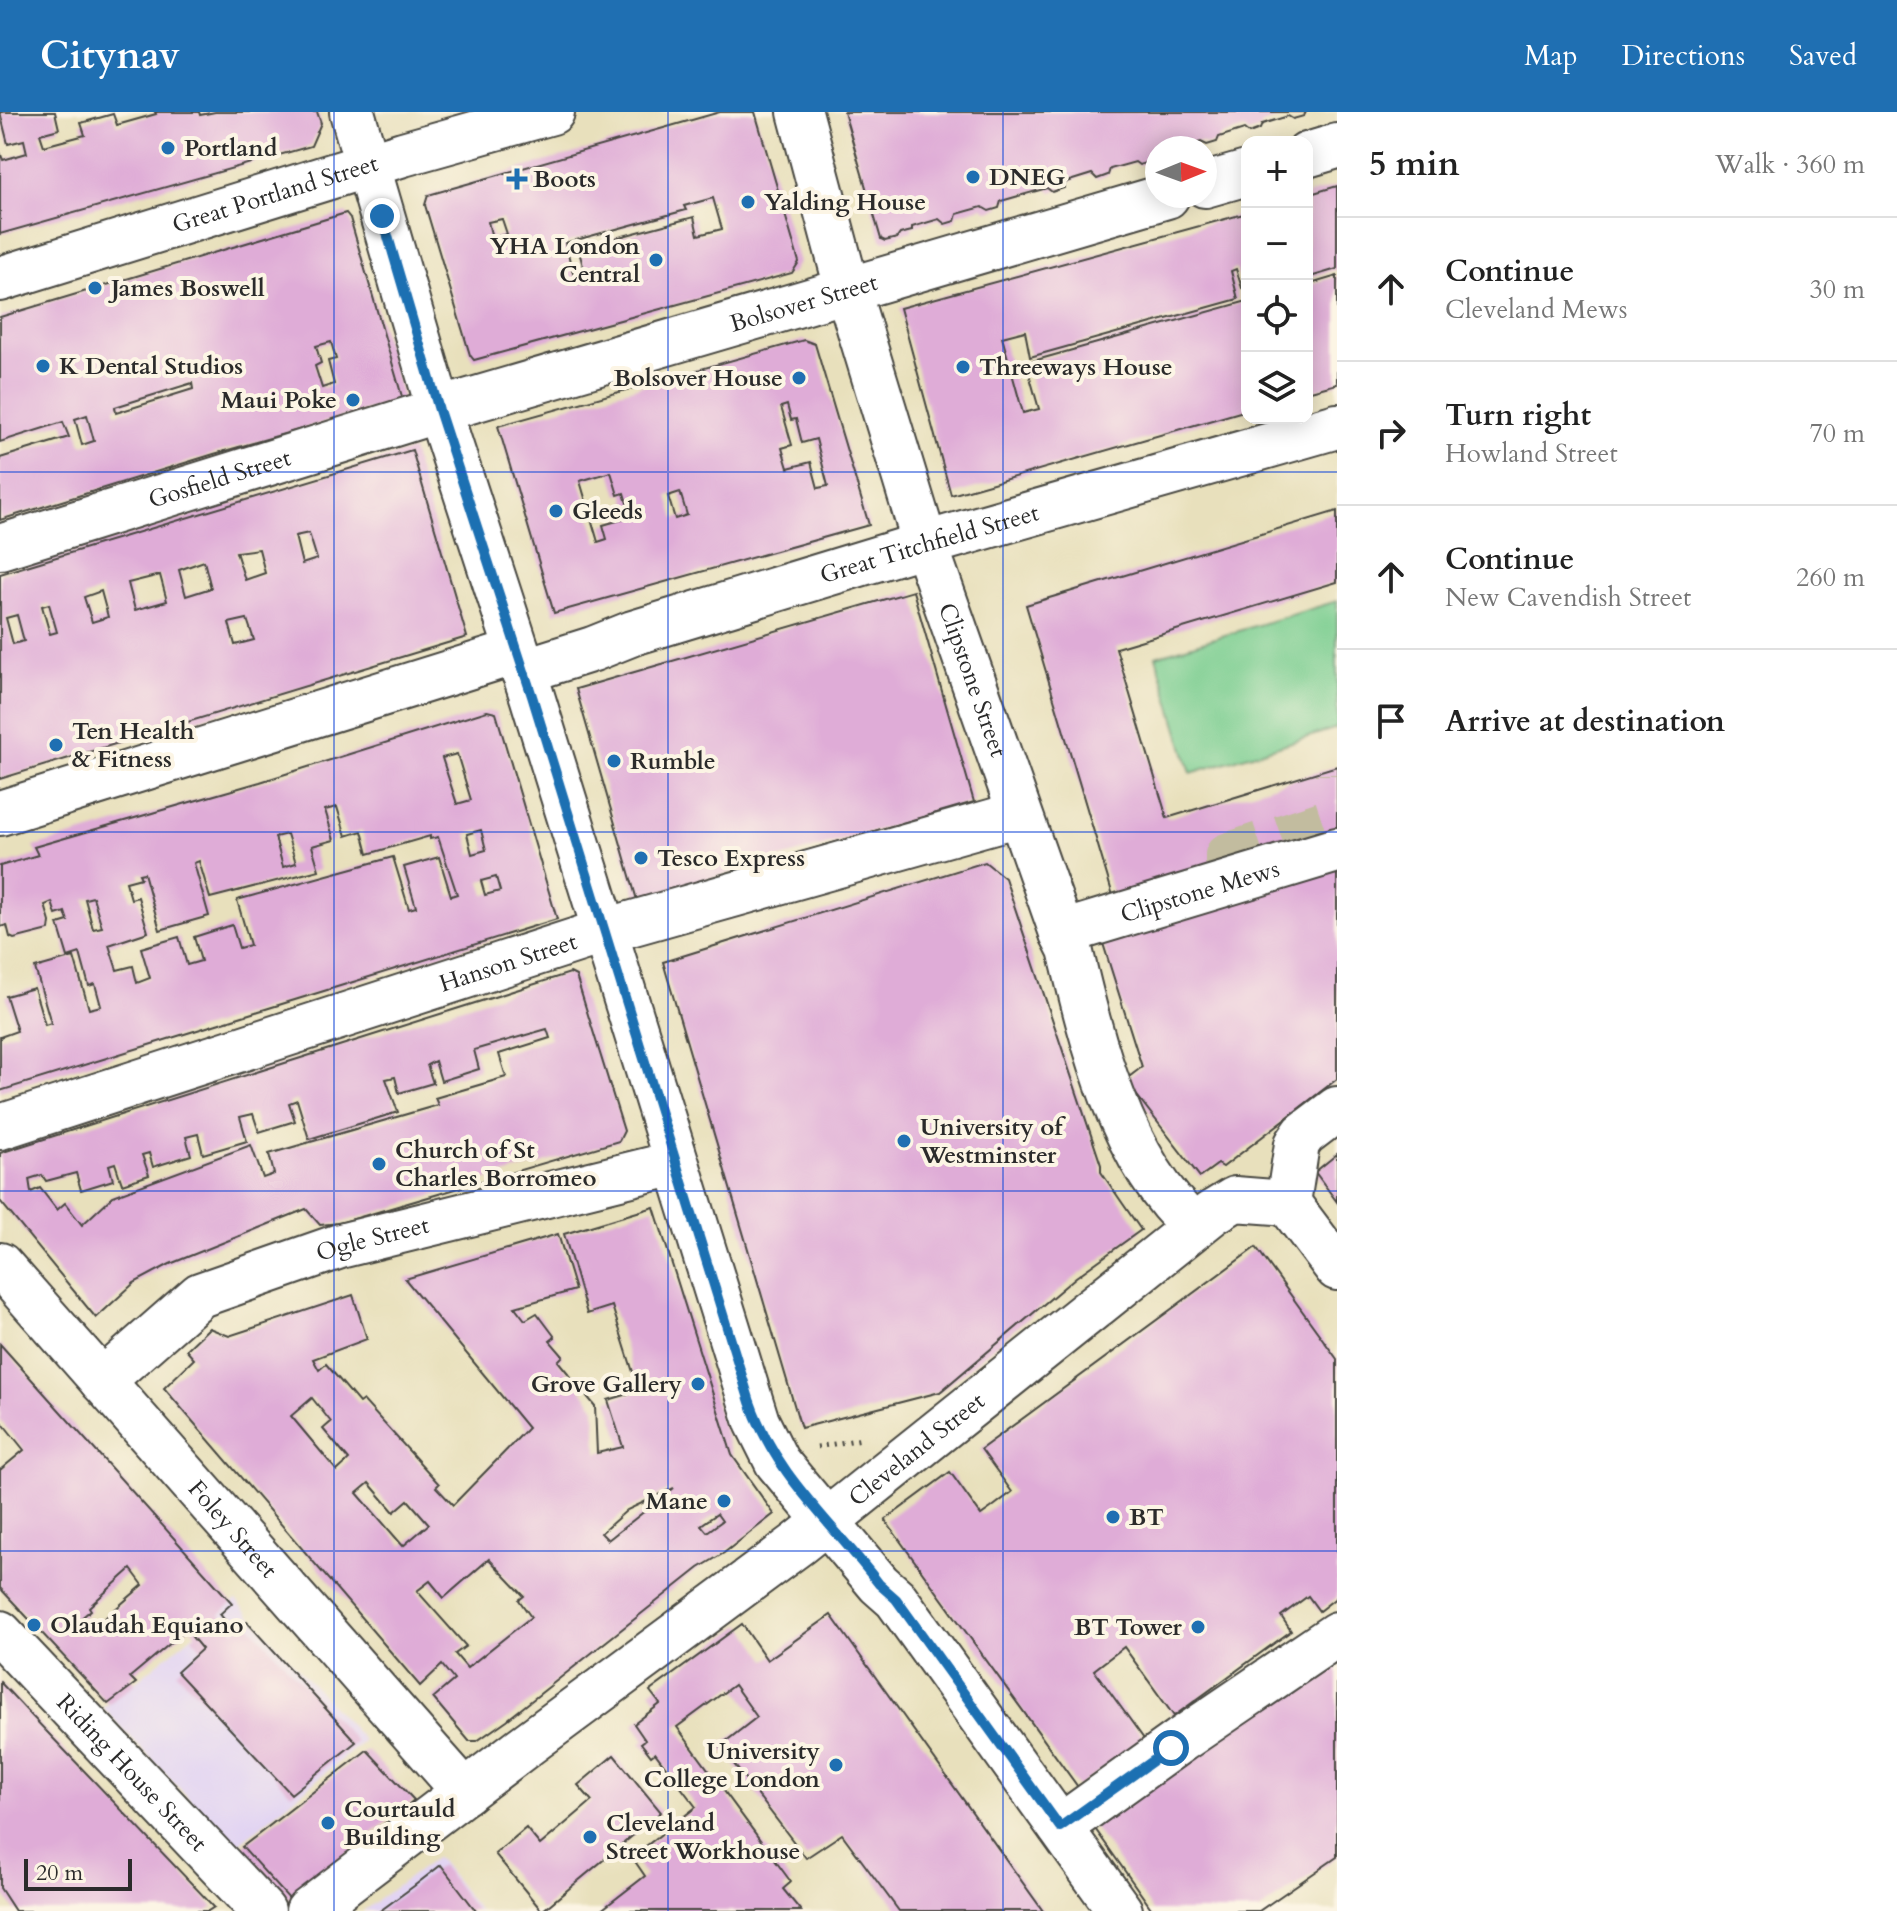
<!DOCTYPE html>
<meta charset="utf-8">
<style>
:root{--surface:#fff;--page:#f2f2f2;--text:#222;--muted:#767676;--line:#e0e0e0;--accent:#1f6fb2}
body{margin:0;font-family:Cardo,serif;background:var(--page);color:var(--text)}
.controls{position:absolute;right:24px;top:24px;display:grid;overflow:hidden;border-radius:16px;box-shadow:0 4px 20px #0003}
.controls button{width:72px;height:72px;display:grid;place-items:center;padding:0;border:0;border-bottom:2px solid var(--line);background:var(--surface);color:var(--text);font:40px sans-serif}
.compass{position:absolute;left:1145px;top:24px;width:72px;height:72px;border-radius:50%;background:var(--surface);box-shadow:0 4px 20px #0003;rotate:89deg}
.scale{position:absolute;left:24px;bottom:20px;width:108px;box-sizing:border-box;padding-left:8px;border:4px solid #2b2b2b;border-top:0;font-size:22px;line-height:28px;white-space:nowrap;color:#2b2b2b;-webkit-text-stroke:6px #fcf5e5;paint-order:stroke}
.stop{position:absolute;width:24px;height:24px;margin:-18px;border:6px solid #1f6fb2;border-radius:50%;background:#fff}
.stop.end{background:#1f6fb2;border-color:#fff;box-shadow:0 2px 8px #0008}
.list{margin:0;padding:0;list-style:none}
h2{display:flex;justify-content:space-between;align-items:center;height:104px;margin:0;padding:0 32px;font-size:34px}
h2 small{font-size:26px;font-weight:400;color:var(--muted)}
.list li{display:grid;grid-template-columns:52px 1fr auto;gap:24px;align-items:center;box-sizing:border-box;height:144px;padding:0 32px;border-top:2px solid var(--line)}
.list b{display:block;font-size:30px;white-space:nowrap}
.list p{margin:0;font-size:26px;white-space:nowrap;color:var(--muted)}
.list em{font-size:26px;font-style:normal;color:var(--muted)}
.icon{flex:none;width:44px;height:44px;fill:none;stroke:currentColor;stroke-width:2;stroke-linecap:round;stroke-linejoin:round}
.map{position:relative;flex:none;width:1337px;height:1799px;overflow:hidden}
header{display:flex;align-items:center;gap:48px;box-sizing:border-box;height:112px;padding:0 40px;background:var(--accent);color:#fff}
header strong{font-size:38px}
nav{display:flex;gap:44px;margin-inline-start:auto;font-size:28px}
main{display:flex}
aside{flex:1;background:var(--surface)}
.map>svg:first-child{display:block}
.built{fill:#e2d4f3}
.green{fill:#7bce91;stroke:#537c5e;stroke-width:2}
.building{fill:#dfacd7;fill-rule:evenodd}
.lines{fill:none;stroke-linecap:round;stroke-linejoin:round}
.minor-tunnel{stroke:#c2bc9f;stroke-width:44;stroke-dasharray:44 22;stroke-linecap:butt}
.minor-casing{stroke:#474641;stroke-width:48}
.major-casing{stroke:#474641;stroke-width:48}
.path{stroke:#474641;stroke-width:5;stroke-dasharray:2 6;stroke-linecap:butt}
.minor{stroke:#fff;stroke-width:44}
.major{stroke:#fff;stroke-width:44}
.route{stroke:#1f6fb2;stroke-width:10}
.grid{fill:none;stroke:#1d4ed8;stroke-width:2;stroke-opacity:0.55}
.poi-dot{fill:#1f6fb2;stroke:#fcf5e5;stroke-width:3}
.labels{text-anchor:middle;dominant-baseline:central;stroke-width:8;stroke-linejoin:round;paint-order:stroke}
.poi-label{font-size:24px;font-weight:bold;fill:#2b2b2b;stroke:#fcf5e5;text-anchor:start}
.street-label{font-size:24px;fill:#2b2b2b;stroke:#fcf5e5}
</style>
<header>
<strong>Citynav</strong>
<nav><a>Map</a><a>Directions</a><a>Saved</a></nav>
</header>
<main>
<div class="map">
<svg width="1337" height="1799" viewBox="0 0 1337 1799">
<rect width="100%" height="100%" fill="#fcf5e5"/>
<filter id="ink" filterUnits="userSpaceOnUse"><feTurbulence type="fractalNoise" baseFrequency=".0125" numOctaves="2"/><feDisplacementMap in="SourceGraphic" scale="16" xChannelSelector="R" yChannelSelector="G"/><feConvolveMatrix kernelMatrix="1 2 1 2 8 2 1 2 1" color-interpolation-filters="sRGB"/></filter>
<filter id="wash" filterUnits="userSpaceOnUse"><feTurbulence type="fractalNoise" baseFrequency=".006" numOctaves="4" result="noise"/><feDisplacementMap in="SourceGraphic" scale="32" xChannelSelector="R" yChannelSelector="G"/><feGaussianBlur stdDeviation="1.8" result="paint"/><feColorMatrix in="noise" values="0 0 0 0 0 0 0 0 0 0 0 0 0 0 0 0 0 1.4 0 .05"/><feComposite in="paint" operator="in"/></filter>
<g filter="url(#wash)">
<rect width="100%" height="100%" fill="#e8e0bc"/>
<g class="built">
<polygon points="236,1488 364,1629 235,1735 103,1596"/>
<polygon points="437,1745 479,1799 363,1799"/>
</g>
<polygon class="green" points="1337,489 1337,616 1191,661 1156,544"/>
<g id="blocks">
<g class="building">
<polygon points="0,0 55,0 59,17 40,22 44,34 85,23 81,11 113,2 117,13 156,2 155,0 199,0 200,3 215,0 317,0 321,11 311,34 0,122 0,40 3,48 27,41 24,28 8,32"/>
<path d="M720,0H755L799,150L792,161L474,248L470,243L425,93L428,83ZM713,86L722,117L698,123L694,105L578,136L585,161L574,164L565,131L686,98L684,94ZM502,107L507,122L492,126L488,110Z"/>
<polygon points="844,0 1306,0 1304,4 1293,7 1288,4 1262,12 1260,17 1249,21 1244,17 1219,25 1217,30 1207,33 1201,30 1182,36 1157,36 1157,43 1152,49 1139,53 1135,50 1110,57 1108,63 1097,67 1092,62 1066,70 1064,76 1052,80 1047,76 1001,89 999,96 989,99 982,95 957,102 955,109 945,112 939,107 912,115 912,119 900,122 897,126 885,129 881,127"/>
<polygon points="1337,74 1337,157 1307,166 1307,83"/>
<path d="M346,101L350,106L403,288L214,342L0,408V346L69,325L63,310L0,330V205ZM331,230L336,247L328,249L334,272L322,276L315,254L321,251L316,234ZM192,271L193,277L116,301L115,295ZM87,303L94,329L82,333L75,307Z"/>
<polygon points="1247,101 1247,175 1242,176 1236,157 1231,159 1238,187 1030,245 1025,219 1002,225 1023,301 1039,297 1026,251 1247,189 1247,298 951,383 900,196"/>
<polygon points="1337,164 1337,272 1307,280 1307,173"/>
<path d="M804,228L815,232L869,413L554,501L498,314ZM787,293L791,308L796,307L802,331L816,327L828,374L818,376L811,350L788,356L782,336L792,333L781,295ZM611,360L618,383L624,381L631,405L603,413L607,427L598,430L580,369ZM680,380L687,403L675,407L668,384Z"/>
<path d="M412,338L467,525L0,667V462ZM309,421L317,447L302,452L295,424ZM259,437L265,461L245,468L236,440ZM204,449L211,476L186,484L179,458ZM160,463L167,489L135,498L128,471ZM101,479L108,505L92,510L84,485ZM49,492L57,520L50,522L42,494ZM17,503L24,529L13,532L6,506ZM247,507L254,528L235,533L229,511Z"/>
<polygon points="1337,399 1337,470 1116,536 1167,706 1337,654 1337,719 1114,787 1026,493"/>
<polygon points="913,479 974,690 637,788 576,577"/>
<path d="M487,599L496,601L557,807L0,979V925L17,919L6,884L34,876L45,913L51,911L35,856L74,845L89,897L101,894L95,872L89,874L80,841L68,845L58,812L68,809L65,800L56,803L52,790L45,793L50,810L49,818L14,827L10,825L7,813L0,815V754L38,743L34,735L260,670ZM457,642L471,688L457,692L442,646ZM337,695L346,724L362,719L368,742L430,724V727L438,725L457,782L451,784L439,745L404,755L416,795L409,797L393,745L237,788L250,833L239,836L232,813L194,825L201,849L187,853L179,825L141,836L150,866L137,871L133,854L117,858L109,833L148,820L138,785L131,787L126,770L141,766L139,762L144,761L160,818L209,804L194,751L199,749L210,786L319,758L312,734L334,728L325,698ZM481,718L486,738L472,742L467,722ZM287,722L296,751L283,755L275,725ZM496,765L500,779L485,783L481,769ZM93,785L102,815L93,817L85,787Z"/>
<polygon points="985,750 1005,766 1101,1053 1101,1060 1141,1118 1076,1165 940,1280 801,1316 663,850"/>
<polygon points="1337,752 1337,967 1223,1055 1218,1052 1200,1065 1125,968 1142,955 1100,822"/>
<path d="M570,861L576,864L624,1019L619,1029L340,1111L320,1113L306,1097L170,1152L134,1171L96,1206L0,1089V1041ZM547,917L550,926L499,942L506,965L435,986L438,993L269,1042L274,1062L263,1066L251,1033L113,1084L82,1113L65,1091L57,1098L40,1076L31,1080L29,1067L42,1063L46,1069L76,1061L81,1078L113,1068L109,1053L115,1051L122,1072L149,1063L142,1043L149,1041L153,1055L191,1043L186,1025L198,1022L203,1042L247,1029L240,1005L253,1002L259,1020L295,1009L289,991L297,988L309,1027L398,1000L386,967L395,965L399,981L433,971L427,953L435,949L441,969L479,957L474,938Z"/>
<polygon points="1337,1042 1337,1090 1315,1060"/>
<path d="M654,1095L732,1343L774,1402L724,1441L699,1456L507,1608L477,1629H469L433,1586L454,1568L442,1553L420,1574L164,1276L194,1247L186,1238L209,1216L229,1224L353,1183L367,1227L313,1247L319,1258L326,1252L359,1291L363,1288L439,1372L436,1375L453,1393L528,1316L405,1167L558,1122L575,1178L515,1195L525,1208L537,1201L555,1225L550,1229L563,1244L558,1249L595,1294L597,1341L623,1335L608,1288L639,1279L612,1194L587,1202L564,1122ZM312,1286L331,1310L323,1317L349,1348L337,1359L291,1304ZM369,1371L394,1400L408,1388L429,1412L403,1434L357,1381ZM674,1376L608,1428L601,1421L627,1398ZM717,1402L722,1409L707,1420L701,1413ZM489,1447L524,1484L519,1488L531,1505L467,1556L455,1542L466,1534L417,1479L430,1469L444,1486Z"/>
<polygon points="1256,1135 1337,1247 1337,1485 1319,1499 1308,1484 1281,1504 1291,1519 1174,1604 1124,1535 1094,1558 1144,1627 1078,1675 885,1408 950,1360 981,1403 991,1396 1012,1380 981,1337"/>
<path d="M0,1232L232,1491L220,1502L234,1520L247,1510L356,1630L291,1682L177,1560L202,1537L192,1525L196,1522L190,1515L130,1565L136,1571L108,1592L0,1476V1358L24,1338L0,1308ZM131,1457L143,1473L89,1520L79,1508L91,1498L89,1495Z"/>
<polygon points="831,1503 1043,1799 899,1799 842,1722 806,1746 720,1634 757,1605 734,1573 677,1615 791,1770 783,1777 801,1799 600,1799 645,1764 632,1745 696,1695 655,1641 651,1644 641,1631 645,1628 634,1612 660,1592 650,1579 742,1512 767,1548"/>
<polygon points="1337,1539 1337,1745 1259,1799 1153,1799 1091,1711"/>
<polygon points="0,1570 29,1601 214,1795 208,1799 15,1799 0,1776"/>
<polygon points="367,1638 414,1688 290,1788 242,1735"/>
<polygon points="614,1643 661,1700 542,1799 495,1742 526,1716 540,1733 592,1689 578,1673"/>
<polygon points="441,1753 476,1799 380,1799 414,1774"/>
</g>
</g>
</g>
<g filter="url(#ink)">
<use href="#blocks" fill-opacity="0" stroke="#474641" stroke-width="2"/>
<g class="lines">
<g class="minor-tunnel">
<polyline points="1337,662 1337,663"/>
<polyline points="1227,752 1227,743 1337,706"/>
</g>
<defs>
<g id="minor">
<polyline points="352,0 439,298 532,584 757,1310 777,1350 879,1472 896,1487 1120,1799"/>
<path id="s1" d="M800,0L847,176L925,432L1062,821L1070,837C1092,930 1121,1049 1194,1114"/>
<polyline points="1307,43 1337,34"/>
<polyline points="1205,73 1247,61"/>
<path id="s2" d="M0,435L439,298L1167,84"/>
<path id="s3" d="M523,559L593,537L633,521L925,432L1337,314"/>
<polyline points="0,701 516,540"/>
<path id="s4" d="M1062,821L1337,738"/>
<path id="s5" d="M0,1015L605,819L1019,702"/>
<polyline points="1288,1091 1297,1032 1304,1022 1337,997"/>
<polyline points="1288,1091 1337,1156"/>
<path id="s6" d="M0,1153L465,1680"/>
<path id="s7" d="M102,1269L200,1183L340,1134L676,1051"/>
<path id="s8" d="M0,1521L263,1799"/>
<polyline points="1060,1715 1181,1628 1337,1522"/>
<path id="s9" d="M308,1799L521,1637L798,1432L1212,1101L1235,1087L1288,1091"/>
</g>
<g id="major">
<path id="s10" d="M0,167L403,42L552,0"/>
</g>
</defs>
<use href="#minor" class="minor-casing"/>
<use href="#major" class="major-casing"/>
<polyline class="path" points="817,1335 862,1327"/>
<use href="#minor" class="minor"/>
<use href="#major" class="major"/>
</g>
</g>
<g class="lines" filter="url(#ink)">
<path class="route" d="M382,104L439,298L532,584L750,1290C776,1365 832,1410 879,1472L896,1487L1060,1715L1171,1636"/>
</g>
<path class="grid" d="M334,0V1799M668,0V1799M1003,0V1799M0,360H1337M0,720H1337M0,1079H1337M0,1439H1337"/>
<g class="poi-dot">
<circle cx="168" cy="36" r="8"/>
<circle cx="973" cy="65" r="8"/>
<path d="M513 55h8v8h8v8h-8v8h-8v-8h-8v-8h8z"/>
<circle cx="748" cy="90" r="8"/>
<circle cx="656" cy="148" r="8"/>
<circle cx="95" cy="176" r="8"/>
<circle cx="43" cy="254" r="8"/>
<circle cx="963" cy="255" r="8"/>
<circle cx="799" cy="266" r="8"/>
<circle cx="353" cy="288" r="8"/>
<circle cx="556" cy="399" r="8"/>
<circle cx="56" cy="633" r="8"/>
<circle cx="614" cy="649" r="8"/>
<circle cx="641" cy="746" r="8"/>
<circle cx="904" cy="1029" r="8"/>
<circle cx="379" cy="1052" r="8"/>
<circle cx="698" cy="1272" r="8"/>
<circle cx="724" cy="1389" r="8"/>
<circle cx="1113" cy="1405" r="8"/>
<circle cx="34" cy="1513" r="8"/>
<circle cx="1198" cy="1515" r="8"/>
<circle cx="836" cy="1653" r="8"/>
<circle cx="328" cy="1711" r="8"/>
<circle cx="590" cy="1725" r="8"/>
</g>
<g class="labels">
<g class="poi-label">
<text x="184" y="36">Portland</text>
<text x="989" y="65">DNEG</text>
<text x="533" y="67">Boots</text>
<text x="764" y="90">Yalding House</text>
<text x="640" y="134" text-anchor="end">YHA London<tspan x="640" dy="28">Central</tspan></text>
<text x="111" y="176">James Boswell</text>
<text x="59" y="254">K Dental Studios</text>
<text x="979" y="255">Threeways House</text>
<text x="783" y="266" text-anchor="end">Bolsover House</text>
<text x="337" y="288" text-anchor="end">Maui Poke</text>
<text x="572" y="399">Gleeds</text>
<text x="72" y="619">Ten Health<tspan x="72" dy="28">&amp; Fitness</tspan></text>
<text x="630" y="649">Rumble</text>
<text x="657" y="746">Tesco Express</text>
<text x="920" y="1015">University of<tspan x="920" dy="28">Westminster</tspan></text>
<text x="395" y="1038">Church of St<tspan x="395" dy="28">Charles Borromeo</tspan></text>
<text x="682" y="1272" text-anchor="end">Grove Gallery</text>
<text x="708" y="1389" text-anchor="end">Mane</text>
<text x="1129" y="1405">BT</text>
<text x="50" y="1513">Olaudah Equiano</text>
<text x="1182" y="1515" text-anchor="end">BT Tower</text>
<text x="820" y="1639" text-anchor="end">University<tspan x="820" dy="28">College London</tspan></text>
<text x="344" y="1697">Courtauld<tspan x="344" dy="28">Building</tspan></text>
<text x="606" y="1711">Cleveland<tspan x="606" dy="28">Street Workhouse</tspan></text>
</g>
<g class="street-label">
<text stroke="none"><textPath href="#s10" startOffset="288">Great Portland Street</textPath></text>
<text stroke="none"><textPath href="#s2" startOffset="840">Bolsover Street</textPath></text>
<text stroke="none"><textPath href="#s2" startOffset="230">Gosfield Street</textPath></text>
<text stroke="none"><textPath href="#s3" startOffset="426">Great Titchfield Street</textPath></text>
<text stroke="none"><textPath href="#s1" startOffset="594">Clipstone Street</textPath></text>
<text stroke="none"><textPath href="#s4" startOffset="144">Clipstone Mews</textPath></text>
<text stroke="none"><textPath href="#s5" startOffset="534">Hanson Street</textPath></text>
<text stroke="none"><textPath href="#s7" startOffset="312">Ogle Street</textPath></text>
<text stroke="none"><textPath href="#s9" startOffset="764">Cleveland Street</textPath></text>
<text stroke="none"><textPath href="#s6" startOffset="352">Foley Street</textPath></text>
<text stroke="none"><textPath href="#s8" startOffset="192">Riding House Street</textPath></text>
</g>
</g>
</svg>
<div class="controls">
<button>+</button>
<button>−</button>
<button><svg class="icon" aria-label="locate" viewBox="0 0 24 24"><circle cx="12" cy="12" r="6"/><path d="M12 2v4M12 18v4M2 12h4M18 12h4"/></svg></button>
<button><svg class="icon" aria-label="layers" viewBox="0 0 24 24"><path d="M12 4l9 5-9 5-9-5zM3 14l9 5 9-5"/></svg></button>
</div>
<svg class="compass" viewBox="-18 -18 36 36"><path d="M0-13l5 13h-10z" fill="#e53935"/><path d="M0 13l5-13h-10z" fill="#767676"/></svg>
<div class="scale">20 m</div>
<div class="stop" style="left:1171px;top:1636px"></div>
<div class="stop end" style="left:382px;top:104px"></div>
</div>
<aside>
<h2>5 min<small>Walk · 360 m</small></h2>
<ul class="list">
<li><svg class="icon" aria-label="ahead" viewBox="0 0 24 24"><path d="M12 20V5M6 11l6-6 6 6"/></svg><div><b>Continue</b><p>Cleveland Mews</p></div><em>30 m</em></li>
<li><svg class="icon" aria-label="right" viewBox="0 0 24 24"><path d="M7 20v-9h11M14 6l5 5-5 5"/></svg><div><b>Turn right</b><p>Howland Street</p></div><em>70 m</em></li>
<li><svg class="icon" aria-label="ahead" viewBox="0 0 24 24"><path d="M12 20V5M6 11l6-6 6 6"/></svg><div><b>Continue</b><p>New Cavendish Street</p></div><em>260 m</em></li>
<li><svg class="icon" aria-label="arrive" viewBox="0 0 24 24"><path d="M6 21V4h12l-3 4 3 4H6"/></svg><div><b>Arrive at destination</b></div></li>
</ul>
</aside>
</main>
